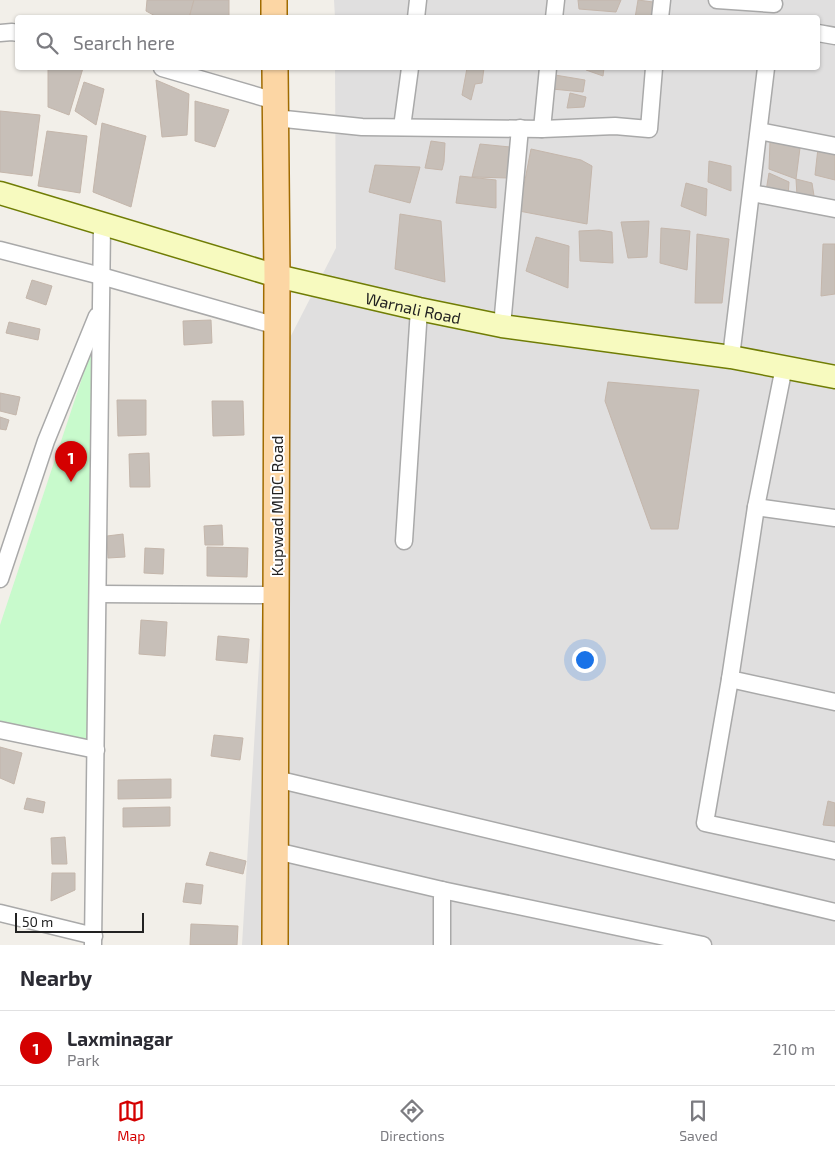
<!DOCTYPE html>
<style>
:root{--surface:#fff;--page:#f7f7f7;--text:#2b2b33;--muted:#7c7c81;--line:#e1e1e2;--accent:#d40000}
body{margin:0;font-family:"Exo 2",sans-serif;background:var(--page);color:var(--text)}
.scale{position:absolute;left:15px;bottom:12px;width:129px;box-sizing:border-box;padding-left:5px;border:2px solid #222;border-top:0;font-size:14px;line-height:18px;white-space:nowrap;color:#222;-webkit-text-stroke:4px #fff;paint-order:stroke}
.you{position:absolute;left:584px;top:659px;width:18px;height:18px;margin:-12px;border:4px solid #fff;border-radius:50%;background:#1a73e8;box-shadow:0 0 0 8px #1a73e833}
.badge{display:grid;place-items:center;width:32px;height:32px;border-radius:50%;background:var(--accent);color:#fff;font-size:16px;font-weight:700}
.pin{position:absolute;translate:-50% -41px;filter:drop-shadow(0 1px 2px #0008)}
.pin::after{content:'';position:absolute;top:26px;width:18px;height:15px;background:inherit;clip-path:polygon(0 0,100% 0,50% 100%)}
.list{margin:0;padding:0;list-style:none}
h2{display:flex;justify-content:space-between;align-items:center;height:65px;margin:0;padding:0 20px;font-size:21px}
h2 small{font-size:16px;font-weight:400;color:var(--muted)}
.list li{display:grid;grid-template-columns:32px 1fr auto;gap:15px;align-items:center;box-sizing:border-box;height:75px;padding:0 20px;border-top:1px solid var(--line)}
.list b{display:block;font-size:19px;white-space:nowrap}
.list p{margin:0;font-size:16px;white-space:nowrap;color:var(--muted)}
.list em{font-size:16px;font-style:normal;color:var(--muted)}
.icon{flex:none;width:28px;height:28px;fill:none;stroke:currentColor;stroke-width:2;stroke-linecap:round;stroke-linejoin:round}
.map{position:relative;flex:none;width:835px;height:945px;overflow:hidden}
.search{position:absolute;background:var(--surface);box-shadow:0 1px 4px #0004;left:15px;right:15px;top:15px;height:55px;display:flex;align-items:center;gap:12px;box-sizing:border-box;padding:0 18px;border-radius:5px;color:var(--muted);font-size:19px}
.sheet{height:140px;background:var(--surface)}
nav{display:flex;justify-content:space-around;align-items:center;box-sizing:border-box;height:70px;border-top:1px solid var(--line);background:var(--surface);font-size:14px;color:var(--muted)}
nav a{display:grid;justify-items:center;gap:2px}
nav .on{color:var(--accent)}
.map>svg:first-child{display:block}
.residential{fill:#e0dfdf}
.park{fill:#c8facc}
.building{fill:#c7bfb8;stroke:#c4b6ab}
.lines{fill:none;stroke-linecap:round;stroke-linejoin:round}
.minor-casing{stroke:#a9a9a9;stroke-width:19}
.secondary-casing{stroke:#707d05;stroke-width:25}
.primary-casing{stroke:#a06b00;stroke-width:28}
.minor{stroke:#fff;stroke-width:16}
.secondary{stroke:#f7fabf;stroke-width:22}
.primary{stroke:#fcd6a4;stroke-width:25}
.labels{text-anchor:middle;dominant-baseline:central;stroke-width:4;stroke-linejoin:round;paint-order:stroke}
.street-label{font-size:16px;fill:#222;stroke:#fff}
</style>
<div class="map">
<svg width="835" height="945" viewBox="0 0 835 945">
<rect width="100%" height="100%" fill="#f2efe9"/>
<polygon class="residential" points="334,0 835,0 835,945 242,945 277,363 336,248 335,68 818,68 818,18 335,18"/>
<polygon class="park" points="95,339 91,741 35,728 0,722 0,625"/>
<g class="building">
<polygon points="147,0 194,0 189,18 159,18 146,11"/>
<polygon points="194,0 229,0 229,18 189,18"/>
<polygon points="578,0 621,0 616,12 579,9"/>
<polygon points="638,0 653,2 651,18 635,18"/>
<polygon points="48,68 83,68 69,115 48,107"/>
<polygon points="467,68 484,68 482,83 475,84 471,100 462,95"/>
<polygon points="585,68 604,68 603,76 586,70"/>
<polygon points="555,75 585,80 583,92 552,89"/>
<polygon points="156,80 189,94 187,135 162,137"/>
<polygon points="84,82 104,89 96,125 75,111"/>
<polygon points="570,93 586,97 584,107 567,108"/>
<polygon points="195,101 229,110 215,147 195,141"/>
<polygon points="0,111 40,115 32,176 0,172"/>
<polygon points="102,123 146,136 131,207 93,192"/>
<polygon points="47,131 87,136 80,193 38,186"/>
<polygon points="431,141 445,143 444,162 442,170 425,168"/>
<polygon points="770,141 800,148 796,179 769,169"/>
<polygon points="480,144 510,147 508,178 472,177"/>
<polygon points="818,148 835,153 835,180 815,175"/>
<polygon points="531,149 581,160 592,166 587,224 519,211"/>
<polygon points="709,161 731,166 731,191 708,182"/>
<polygon points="375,165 420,167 410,203 369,192"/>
<polygon points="769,173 789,182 788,197 766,191"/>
<polygon points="460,176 496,180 496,208 456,203"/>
<polygon points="796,179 812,183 815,202 797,196"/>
<polygon points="686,183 707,189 706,216 681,206"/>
<polygon points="400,214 441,221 445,282 395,269"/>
<polygon points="649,221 647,257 628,258 621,222"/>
<polygon points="661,228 690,231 687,270 660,263"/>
<polygon points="599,230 612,232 613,263 580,261 579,231"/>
<polygon points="697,234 729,239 722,303 695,303"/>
<polygon points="536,237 569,246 568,288 526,271"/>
<polygon points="823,244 835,244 835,294 821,296"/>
<polygon points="32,280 52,286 46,305 26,298"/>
<polygon points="211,320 212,343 184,345 183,321"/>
<polygon points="9,322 40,329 38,340 6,333"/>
<polygon points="608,382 699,390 678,529 651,529 605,401"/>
<polygon points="0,393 20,397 16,415 0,411"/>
<polygon points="117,400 146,400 146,435 118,436"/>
<polygon points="212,401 243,401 244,435 213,436"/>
<polygon points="0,417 9,420 6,430 0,429"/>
<polygon points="149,453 150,487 130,487 129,454"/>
<polygon points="222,525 223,545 205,545 204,526"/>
<polygon points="123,534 125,557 108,558 107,536"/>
<polygon points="207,547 248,548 247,577 207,576"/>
<polygon points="145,548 164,549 163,574 144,573"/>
<polygon points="141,620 167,622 165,656 139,654"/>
<polygon points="218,636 249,639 247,663 216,660"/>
<polygon points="214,735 243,738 240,760 211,756"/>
<polygon points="0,747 22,753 14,784 0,778"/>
<polygon points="171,779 171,798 118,799 118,780"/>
<polygon points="27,798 45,802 43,813 24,809"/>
<polygon points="828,801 835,803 835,826 823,825"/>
<polygon points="170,807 170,826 123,827 123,808"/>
<polygon points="65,837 67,864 52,864 51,838"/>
<polygon points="210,852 246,861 243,874 206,865"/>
<polygon points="52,873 75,873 75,890 51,901"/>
<polygon points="186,883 203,885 201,904 183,902"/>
<polygon points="191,924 238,926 237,945 190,945"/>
</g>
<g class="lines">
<defs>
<g id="minor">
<polyline points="717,0 774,4"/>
<polyline points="416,18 418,0"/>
<polyline points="554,18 556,0"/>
<polyline points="660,18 662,0"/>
<polyline points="0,33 12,32 18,33"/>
<polyline points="818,33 835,36"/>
<polyline points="162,68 275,101"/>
<polyline points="275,118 362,127 542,129 548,68"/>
<polyline points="402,127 410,68"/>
<polyline points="542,129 615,126 649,129 654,68"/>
<polyline points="759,131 835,146"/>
<polyline points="752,193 835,209"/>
<polyline points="0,250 101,276 277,326"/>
<polyline points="502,326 520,128"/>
<polyline points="731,357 766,68"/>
<polyline points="784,367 756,507 730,679 835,702"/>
<polyline points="756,507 835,518"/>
<polyline points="404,541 419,309"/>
<polyline points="0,579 46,441 97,316"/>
<polyline points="98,594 276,595"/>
<polyline points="730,679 705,823 835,851"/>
<polyline points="0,730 96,750"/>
<polyline points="276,779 835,912"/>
<polyline points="276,851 442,890 442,945"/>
<polyline points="442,890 703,945"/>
<polyline points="0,913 94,936"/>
<polyline points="93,945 102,225"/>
</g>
<g id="secondary">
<path id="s1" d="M0,193L277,276L419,309L502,326L731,357L835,377"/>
</g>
<g id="primary">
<polyline points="274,0 274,18"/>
<polyline points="275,68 277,276 275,945"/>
</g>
</defs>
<use href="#minor" class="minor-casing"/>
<use href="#secondary" class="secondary-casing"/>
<use href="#primary" class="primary-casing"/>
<use href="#minor" class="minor"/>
<use href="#secondary" class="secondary"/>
<use href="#primary" class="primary"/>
</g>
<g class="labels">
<g class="street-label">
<text stroke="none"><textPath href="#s1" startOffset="429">Warnali Road</textPath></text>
<text transform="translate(276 506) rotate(-90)">Kupwad MIDC Road</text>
</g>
</g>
</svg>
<div class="scale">50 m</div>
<div class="you"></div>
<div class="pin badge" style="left:71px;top:482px">1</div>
<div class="search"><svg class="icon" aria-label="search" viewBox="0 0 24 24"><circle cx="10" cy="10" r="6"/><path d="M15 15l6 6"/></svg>Search here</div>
</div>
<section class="sheet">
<h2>Nearby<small></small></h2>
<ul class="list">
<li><span class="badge">1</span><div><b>Laxminagar</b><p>Park</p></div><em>210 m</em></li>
</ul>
</section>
<nav>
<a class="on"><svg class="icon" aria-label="map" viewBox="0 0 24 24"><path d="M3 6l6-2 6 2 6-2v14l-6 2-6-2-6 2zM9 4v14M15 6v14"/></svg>Map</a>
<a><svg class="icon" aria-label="directions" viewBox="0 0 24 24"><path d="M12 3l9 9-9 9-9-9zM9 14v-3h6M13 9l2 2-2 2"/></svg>Directions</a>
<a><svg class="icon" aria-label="saved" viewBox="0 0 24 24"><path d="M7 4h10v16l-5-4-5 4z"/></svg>Saved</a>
</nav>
